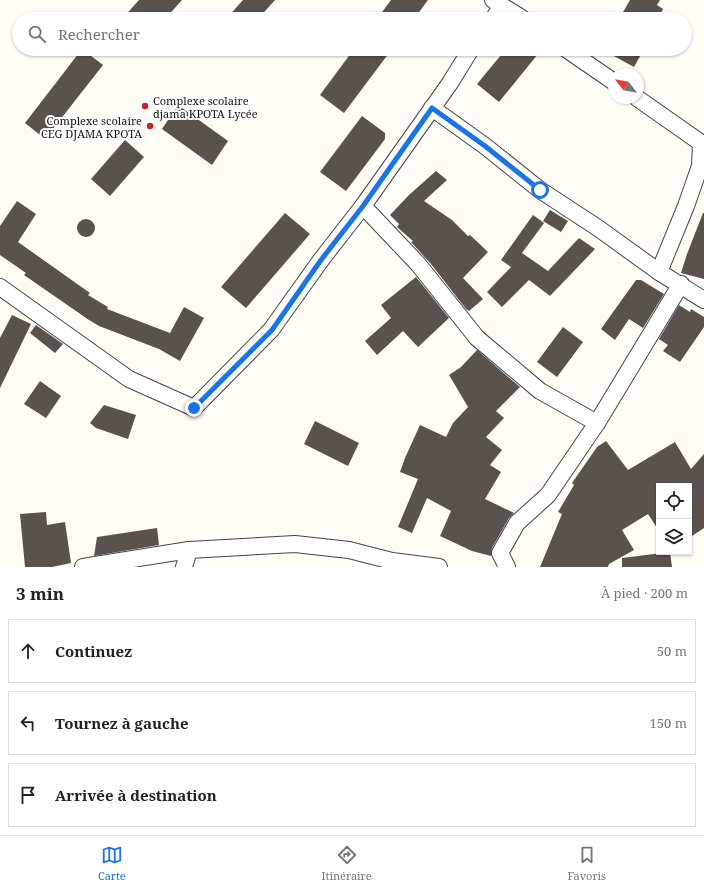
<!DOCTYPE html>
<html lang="fr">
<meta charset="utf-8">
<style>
:root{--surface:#fff;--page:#f2f2f2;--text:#202124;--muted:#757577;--line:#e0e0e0;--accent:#1a73e8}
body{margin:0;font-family:"Noto Serif",serif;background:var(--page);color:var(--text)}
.controls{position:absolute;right:12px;bottom:12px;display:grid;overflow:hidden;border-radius:0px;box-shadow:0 1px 3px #0004}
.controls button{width:36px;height:36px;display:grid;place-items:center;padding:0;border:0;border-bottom:1px solid var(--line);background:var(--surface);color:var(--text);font:20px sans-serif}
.compass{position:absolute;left:608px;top:68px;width:36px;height:36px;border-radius:50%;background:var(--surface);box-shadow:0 1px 3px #0004;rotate:301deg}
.stop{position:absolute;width:12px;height:12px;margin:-9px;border:3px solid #1a73e8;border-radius:50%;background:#fff}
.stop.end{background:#1a73e8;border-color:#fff;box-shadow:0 1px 4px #0008}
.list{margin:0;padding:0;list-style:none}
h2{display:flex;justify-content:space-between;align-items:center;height:52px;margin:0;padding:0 16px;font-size:17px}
h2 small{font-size:13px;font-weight:400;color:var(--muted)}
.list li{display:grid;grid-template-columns:26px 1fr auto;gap:12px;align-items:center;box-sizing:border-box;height:64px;margin:0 8px 8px;padding:0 8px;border:1px solid var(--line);border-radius:0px}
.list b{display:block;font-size:15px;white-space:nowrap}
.list em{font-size:13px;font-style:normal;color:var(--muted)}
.icon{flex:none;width:22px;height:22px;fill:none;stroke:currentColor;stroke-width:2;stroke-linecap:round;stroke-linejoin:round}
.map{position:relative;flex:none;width:704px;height:567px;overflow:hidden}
.search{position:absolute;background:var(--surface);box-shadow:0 1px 3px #0004;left:12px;right:12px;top:12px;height:44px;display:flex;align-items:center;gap:10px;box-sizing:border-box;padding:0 14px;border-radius:22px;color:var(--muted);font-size:15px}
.sheet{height:268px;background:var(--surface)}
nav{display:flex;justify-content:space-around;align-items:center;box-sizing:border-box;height:56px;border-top:1px solid var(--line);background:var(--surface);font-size:11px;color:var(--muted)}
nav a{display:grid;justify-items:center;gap:2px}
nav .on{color:var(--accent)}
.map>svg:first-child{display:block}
.building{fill:#5a524d}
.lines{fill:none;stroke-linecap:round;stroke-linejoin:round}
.street-casing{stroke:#444;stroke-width:18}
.street{stroke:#fff;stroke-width:16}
.route{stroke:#1a73e8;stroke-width:5}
.poi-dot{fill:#c4262e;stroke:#fff;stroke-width:1.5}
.labels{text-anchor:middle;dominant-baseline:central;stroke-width:4;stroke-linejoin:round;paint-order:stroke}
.poi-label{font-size:11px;fill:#111;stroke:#fff;text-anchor:start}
</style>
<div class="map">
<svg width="704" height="567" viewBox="0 0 704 567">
<rect width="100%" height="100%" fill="#fffdf5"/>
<g class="building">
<polygon points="139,0 182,0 165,19 122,19"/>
<polygon points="243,0 275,0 258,19 226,19"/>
<polygon points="391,0 428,0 414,19 377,19"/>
<polygon points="630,0 660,0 657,5 663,9 658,19 619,19"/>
<polygon points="82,49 103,65 45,139 25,123"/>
<polygon points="354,49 392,49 344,113 320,95"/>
<polygon points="506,49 542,49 499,102 477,84"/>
<polygon points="601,49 644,49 634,67"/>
<polygon points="178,105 228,141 212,165 162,129"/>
<polygon points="362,116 385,133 385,139 346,191 320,172"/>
<polygon points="125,140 144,157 110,196 91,179"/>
<polygon points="436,171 447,180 424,201 452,220 468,236 470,235 488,252 463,278 483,299 469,311 466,309 431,264 411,242 413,241 397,227 399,224 390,215 409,195"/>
<polygon points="17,201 36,214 18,242 90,293 88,295 108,307 107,309 170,333 184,307 204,318 180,361 159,349 99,326 89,320 24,275 26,273 0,255 0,226"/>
<polygon points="550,210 568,221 561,232 543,221"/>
<polygon points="285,213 310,234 246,308 221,287"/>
<polygon points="703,213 704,213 704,279 681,273 687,254"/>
<polygon points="533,215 544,223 522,253 548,271 579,238 595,249 550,296 529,280 502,307 487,292 511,267 501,260"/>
<circle cx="86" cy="228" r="9"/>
<polygon points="416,277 449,318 418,347 403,331 377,355 365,341 391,318 381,305"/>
<polygon points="636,280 641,280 664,294 643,328 629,319 615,340 601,329"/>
<polygon points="679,305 690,312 691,309 704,317 704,327 680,362 663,351 668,345 659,339"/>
<polygon points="12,315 31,324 0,388 0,338"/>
<polygon points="36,325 63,344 55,353 30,333"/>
<polygon points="563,327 583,342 557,377 537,362"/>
<polygon points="477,350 520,387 496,411 504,418 486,437 502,450 490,465 501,472 485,499 514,513 509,518 492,548 491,556 472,551 440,536 451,511 427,498 412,533 398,527 418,479 400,472 405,458 420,425 446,437 453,423 468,407 449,375 461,367"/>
<polygon points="40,381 61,396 46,418 24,404"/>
<polygon points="104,405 136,415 128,439 96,428 90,423"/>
<polygon points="315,421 359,443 348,466 304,444"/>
<polygon points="606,441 628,470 675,442 691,469 704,454 704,528 689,538 689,486 659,486 659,531 648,514 622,530 634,550 609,564 608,567 540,567 562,514 558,512 574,485 572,483 597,447"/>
<polygon points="46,512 47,525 65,522 71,563 52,567 25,567 20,514"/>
<polygon points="157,528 159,545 94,556 97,537"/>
<polygon points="670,552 672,567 622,567 622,558"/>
</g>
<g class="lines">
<defs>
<g id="street">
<path d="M493,0C503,7 513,12 523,19"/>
<polyline points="493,19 502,6"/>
<polyline points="566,49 614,82"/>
<polyline points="637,98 701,143 700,166 686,206 659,272 704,300"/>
<polyline points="432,108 485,146 540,190 598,228 659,272"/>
<polyline points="363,206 418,264 477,338 540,391 597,423 681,284"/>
<polyline points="0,287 129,379 194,408 271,330 321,260 363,206 450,83 471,49"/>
<polyline points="83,567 189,550 295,544 349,550 392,561 439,567"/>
<polyline points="184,567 189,550"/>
<polyline points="507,567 500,553 517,523 548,495 597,423"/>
</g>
</defs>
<use href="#street" class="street-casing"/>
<use href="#street" class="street"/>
</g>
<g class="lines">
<polyline class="route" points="194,408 272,330 321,260 363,206 432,108 485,146 540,190"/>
</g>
<g class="poi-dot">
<circle cx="145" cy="106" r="4"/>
<circle cx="150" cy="126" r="4"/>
</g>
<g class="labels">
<g class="poi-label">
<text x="153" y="100">Complexe scolaire<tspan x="153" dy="13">djama KPOTA Lycée</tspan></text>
<text x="142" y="120" text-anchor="end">Complexe scolaire<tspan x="142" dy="13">CEG DJAMA KPOTA</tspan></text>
</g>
</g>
</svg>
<div class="controls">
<button><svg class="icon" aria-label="locate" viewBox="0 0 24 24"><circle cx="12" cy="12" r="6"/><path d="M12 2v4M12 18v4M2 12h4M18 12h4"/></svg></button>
<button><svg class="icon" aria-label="layers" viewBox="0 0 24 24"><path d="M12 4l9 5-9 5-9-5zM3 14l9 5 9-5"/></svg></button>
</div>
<svg class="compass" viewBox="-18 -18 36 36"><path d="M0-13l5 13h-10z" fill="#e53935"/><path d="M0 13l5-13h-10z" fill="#757577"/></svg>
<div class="stop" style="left:540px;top:190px"></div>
<div class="stop end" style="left:194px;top:408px"></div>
<div class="search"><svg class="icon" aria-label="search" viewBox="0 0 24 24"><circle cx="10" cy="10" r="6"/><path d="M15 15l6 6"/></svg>Rechercher</div>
</div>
<section class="sheet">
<h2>3 min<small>À pied · 200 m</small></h2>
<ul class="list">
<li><svg class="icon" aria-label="ahead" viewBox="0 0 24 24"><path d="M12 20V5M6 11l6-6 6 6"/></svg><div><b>Continuez</b></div><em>50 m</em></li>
<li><svg class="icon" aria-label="left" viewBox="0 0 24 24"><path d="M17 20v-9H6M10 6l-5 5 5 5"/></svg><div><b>Tournez à gauche</b></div><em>150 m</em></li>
<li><svg class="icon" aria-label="arrive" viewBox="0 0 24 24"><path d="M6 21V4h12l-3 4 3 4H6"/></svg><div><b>Arrivée à destination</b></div></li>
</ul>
</section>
<nav>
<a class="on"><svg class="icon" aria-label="map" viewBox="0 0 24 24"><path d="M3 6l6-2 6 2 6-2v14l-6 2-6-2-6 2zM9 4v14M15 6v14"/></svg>Carte</a>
<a><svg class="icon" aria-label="directions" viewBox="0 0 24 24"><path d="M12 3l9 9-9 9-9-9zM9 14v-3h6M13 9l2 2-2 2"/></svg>Itinéraire</a>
<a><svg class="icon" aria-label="saved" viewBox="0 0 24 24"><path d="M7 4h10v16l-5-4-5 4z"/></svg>Favoris</a>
</nav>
